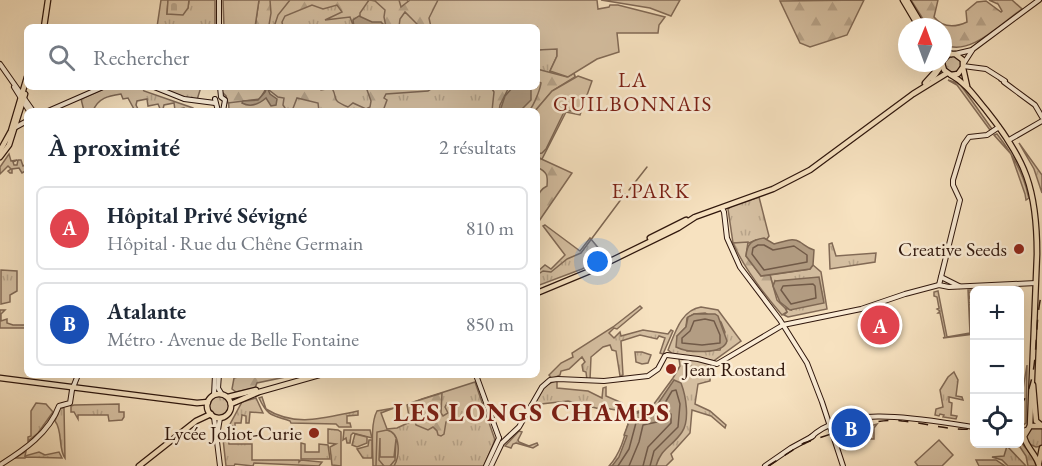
<!DOCTYPE html>
<html lang="fr">
<meta charset="utf-8">
<style>
:root{--surface:#fff;--page:#f2f2f3;--text:#1f2937;--muted:#747a83;--line:#e0e1e3;--accent:#db2777}
body{margin:0;font-family:"EB Garamond",serif;background:var(--page);color:var(--text)}
.controls{position:absolute;right:18px;bottom:18px;display:grid;overflow:hidden;border-radius:9px;box-shadow:0 6px 24px #0002}
.controls button{width:54px;height:54px;display:grid;place-items:center;padding:0;border:0;border-bottom:2px solid var(--line);background:var(--surface);color:var(--text);font:30px sans-serif}
.compass{position:absolute;left:898px;top:18px;width:54px;height:54px;border-radius:50%;background:var(--surface);box-shadow:0 6px 24px #0002;rotate:1deg}
.you{position:absolute;left:598px;top:262px;width:21px;height:21px;margin:-15px;border:4px solid #fff;border-radius:50%;background:#1a73e8;box-shadow:0 0 0 9px #1a73e833}
.badge{display:grid;place-items:center;width:39px;height:39px;border-radius:50%;background:var(--accent);color:#fff;font-size:20px;font-weight:700}
.pin{position:absolute;translate:-50% -50%;border:3px solid #fff;box-shadow:0 2px 6px #0006}
.list{margin:0;padding:0;list-style:none}
h2{display:flex;justify-content:space-between;align-items:center;height:78px;margin:0;padding:0 24px;font-size:26px}
h2 small{font-size:20px;font-weight:400;color:var(--muted)}
.list li{display:grid;grid-template-columns:39px 1fr auto;gap:18px;align-items:center;box-sizing:border-box;height:84px;margin:0 12px 12px;padding:0 12px;border:2px solid var(--line);border-radius:9px}
.list b{display:block;font-size:22px;white-space:nowrap}
.list p{margin:0;font-size:20px;white-space:nowrap;color:var(--muted)}
.list em{font-size:20px;font-style:normal;color:var(--muted)}
.icon{flex:none;width:33px;height:33px;fill:none;stroke:currentColor;stroke-width:2;stroke-linecap:round;stroke-linejoin:round}
.map{position:relative;flex:none;width:1042px;height:466px;overflow:hidden}
.search{position:absolute;background:var(--surface);box-shadow:0 6px 24px #0002;left:24px;top:24px;width:516px;height:66px;display:flex;align-items:center;gap:15px;box-sizing:border-box;padding:0 21px;border-radius:9px;color:var(--muted);font-size:22px}
.panel{position:absolute;background:var(--surface);box-shadow:0 6px 24px #0002;left:24px;top:108px;width:516px;height:270px;border-radius:9px}
.map>svg:first-child{display:block}
.grass{fill:url(#grass-tufts);stroke:#826a56;stroke-width:1.5;fill-rule:evenodd}
.forest{fill:url(#forest-firs);stroke:#826a56;stroke-width:1.5}
.cemetery{fill:url(#cemetery-stones);stroke:#826a56;stroke-width:1.5}
.garden{fill:#d5bfa1;stroke:#826a56;stroke-width:1.5}
.water{fill:#b39d83;stroke:#7e6753;stroke-width:1.5}
.lines{fill:none;stroke-linecap:round;stroke-linejoin:round}
.shore{stroke:#715a48;stroke-width:1.5}
.stream{stroke:#7e6753;stroke-width:1.5}
.secondary-casing{stroke:#2f160c;stroke-width:6}
.primary-casing{stroke:#2f160c;stroke-width:7}
.secondary{stroke:#faecd6;stroke-width:4}
.primary{stroke:#f7e2c0;stroke-width:4.5}
.rail{stroke:#2f160c;stroke-width:1.5;stroke-dasharray:10 10;stroke-linecap:butt}
.poi-dot{fill:#8f2418;stroke:#faecd6;stroke-width:2}
.labels{text-anchor:middle;dominant-baseline:central;stroke-width:5;stroke-linejoin:round;paint-order:stroke}
.poi-label{font-size:20px;fill:#2f160c;stroke:#faecd6;text-anchor:end}
.neighbourhood-label{font-size:21px;letter-spacing:1.5px;fill:#7a1f14;stroke:#faecd6}
.district-label{font-size:26px;font-weight:bold;letter-spacing:1.5px;fill:#7a1f14;stroke:#faecd6}
</style>
<div class="map">
<svg width="1042" height="466" viewBox="0 0 1042 466">
<defs>
<pattern id="grass-tufts" width="24" height="20" patternUnits="userSpaceOnUse" patternTransform="scale(1.5)"><rect width="24" height="20" fill="#d5bfa1"/><path d="M3 7l-1-3M5 7V3M7 7l1-3M15 17l-1-3M17 17v-4M19 17l1-3" fill="none" stroke="#b7a389"/></pattern>
<pattern id="forest-firs" width="22" height="20" patternUnits="userSpaceOnUse" patternTransform="scale(1.5)"><rect width="22" height="20" fill="#d5bfa1"/><path d="M5 1l3.5 6h-7zM16 11l3.5 6h-7z" fill="#b7a389"/></pattern>
<pattern id="cemetery-stones" width="16" height="16" patternUnits="userSpaceOnUse" patternTransform="scale(1.5)"><rect width="16" height="16" fill="#d5bfa1"/><path d="M2 7V4a2 2 0 0 1 4 0v3zM10 15v-3a2 2 0 0 1 4 0v3z" fill="#b7a389"/></pattern>
</defs>
<rect width="100%" height="100%" fill="#f7e2c0"/>
<filter id="stains"><feTurbulence type="fractalNoise" baseFrequency=".00333" numOctaves="4"/><feColorMatrix values="0 0 0 0 .2 0 0 0 0 .09 0 0 0 0 .02 0 0 0 .5 -.17"/></filter>
<radialGradient id="worn" r=".72"><stop offset=".6" stop-color="#630" stop-opacity="0"/><stop offset="1" stop-color="#630" stop-opacity=".3"/></radialGradient>
<g class="grass">
<polygon points="161,0 168,0 167,14 188,8 189,0 215,0 215,27 157,27"/>
<polygon points="261,0 407,0 431,27 256,27"/>
<polygon points="552,48 557,48 557,56 550,71 574,73 575,77 552,91 535,111 229,111 228,87 537,87 537,50"/>
<circle cx="953" cy="64" r="8"/>
<polygon points="948,80 960,84 992,129 990,130 957,85"/>
<path d="M108,87H142L144,91L193,108L195,111H185L184,108L175,110L174,103L164,105L163,109L166,111H161L158,104L148,106L147,99L137,101L136,105L139,111H135L128,98L123,99L121,94C108,96 98,98 93,111H84L81,99Z"/>
<polygon points="157,87 201,87 197,100 184,98"/>
<path d="M997,134C1011,152 1023,171 1028,195L1029,198L1026,200L1025,194L1011,154L994,135Z"/>
<polygon points="1019,143 1042,175 1042,193 1034,169"/>
<polygon points="759,197 769,236 767,239 756,240 749,243 733,243 728,209 732,206"/>
<polygon points="545,225 580,251 590,238 606,257 582,269 537,286 537,272 545,265 551,269 565,255 543,226"/>
<polygon points="832,243 836,256 876,253 875,262 830,269 829,244"/>
<polygon points="813,265 821,272 827,309 788,317 784,315 787,312 785,308 791,310 775,281 773,286 770,275 810,269"/>
<polygon points="1,270 17,271 17,291 10,295 10,302 1,304"/>
<polygon points="968,290 976,290 974,293 969,292 969,297 973,295 973,299 969,298 969,303 974,302 974,304 969,305 971,332 974,332 974,334 943,338 945,337 940,313 938,313 940,311 937,309 939,308 937,297 934,296 934,292 938,291 947,337 970,333"/>
<polygon points="640,306 642,308 617,329 614,328 609,333 614,338 620,332 621,336 643,330 668,334 671,330 673,331 663,354 660,353 665,338 659,336 657,339 640,335 621,341 623,375 620,376 616,351 612,350 610,345 603,347 591,357 590,380 587,380 586,372 583,371 582,365 585,362 582,357 569,369 561,371 560,375 552,379 549,375 561,363 573,357 572,353 613,327"/>
<path d="M701,307L718,310L741,341L711,363L710,381L698,384L695,404L710,411L726,425L725,428L711,416L692,410L690,433L671,454L673,459L666,466H609C622,452 626,431 631,413L651,408L673,378L680,366L679,359L668,350C675,333 681,310 701,307ZM705,313L721,322L725,332L720,350L687,351L677,336L686,327L687,318L694,314Z"/>
<polygon points="0,310 5,310 1,314 1,321 7,319 7,323 13,325 25,325 27,323 27,328 0,328"/>
<polygon points="635,352 642,352 651,355 648,363 642,364 636,362"/>
<polygon points="1027,365 1026,423 1020,427 1020,388 1023,389"/>
<polygon points="954,372 958,380 956,396 962,397 963,400 949,397 949,402 952,403 951,415 957,416 956,419 943,417 944,415 940,414 939,416 935,415 936,409 943,407 940,390 948,377"/>
<polygon points="557,380 557,388 588,391 602,398 603,388 606,387 606,396 622,403 621,406 629,414 628,416 616,410 604,408 604,410 568,401 541,404 539,407 535,402 544,386"/>
<path d="M475,382L495,440L484,466H373C373,451 370,424 377,411L394,408L381,413L387,429L397,428L410,422L407,405L422,399Z"/>
<circle cx="219" cy="406" r="11"/>
<path d="M262,397L266,409C296,428 327,417 358,411V415L347,416V423H350L351,427H339L336,424L291,423L290,421C272,415 268,417 259,398Z"/>
<polygon points="256,398 263,413 250,412 249,423 246,423 246,416 242,415 241,423 235,423 235,426 229,426 242,402"/>
<polygon points="36,403 46,404 53,412 38,433 28,441 28,437 31,436 31,411"/>
<polygon points="119,404 119,412 124,412 124,417 122,420 109,421 108,415 78,415 78,419 74,412 71,412 71,406 74,405"/>
<path d="M60,408H64L65,458C58,449 63,431 55,421Z"/>
<polygon points="877,424 874,428 874,439 862,439 861,435 866,433 865,430 870,426"/>
<polygon points="1032,428 1042,428 1042,446 1036,447 1029,444 1026,437"/>
<polygon points="328,429 338,430 341,432 341,466 332,465 330,447 336,444 328,443"/>
<polygon points="344,430 370,430 372,438 353,433 351,435 350,443 347,443 346,438 343,440"/>
<polygon points="355,434 367,437 367,443 357,447 352,445"/>
<polygon points="223,439 228,439 229,444 252,444 252,460 299,460 299,462 301,460 322,462 319,466 254,463 253,466 235,464 234,466 226,466"/>
<polygon points="369,440 372,440 372,458 363,458 357,449 368,446"/>
<polygon points="301,443 305,444 305,452 319,452 319,444 328,445 330,459 301,459"/>
<polygon points="1007,446 1026,466 1008,466 1002,460 992,457 1004,456"/>
<polygon points="26,451 25,456 39,452 45,455 59,452 62,458 26,457 25,458 15,458"/>
<polygon points="976,460 996,460 1005,466 979,466"/>
</g>
<g class="forest">
<polygon points="259,0 270,0 271,13 269,25 271,27 255,27"/>
<polygon points="290,0 369,0 360,13 360,16 354,19 353,25 350,17 325,20 342,12 337,5 323,9 312,5 285,16 282,22 283,27 274,27 278,15"/>
<polygon points="370,0 399,0 401,7 410,0 439,0 433,27 415,27 417,24 405,12 400,19 399,27 386,27 384,17 385,10 375,1"/>
<polygon points="864,0 847,35 810,47 800,43 780,1"/>
<path d="M911,0H938L934,17C943,28 954,28 967,22L966,11L977,2L986,1L1001,12L1002,11L998,4L989,0H1012L1022,9C1001,23 970,58 943,44V27H928Z"/>
<path d="M537,69L567,77L574,73L575,77L552,91L535,111H529C534,105 540,90 541,83L537,81Z"/>
<polygon points="221,87 267,87 260,99 228,103 226,96 221,91"/>
<path d="M269,87H319L321,90L332,88C339,101 330,99 348,107L353,103L366,109L370,107L371,101L366,87H434L428,91L386,94L384,98L387,100L383,111H319L318,103L297,98L292,111H283L285,108L283,105L284,98L278,97L269,90Z"/>
<polygon points="491,87 509,87 500,105 499,111 492,111 494,92"/>
<path d="M537,157L572,173L537,224C537,209 533,193 547,186C548,175 547,172 537,167Z"/>
<path d="M748,242L746,256L761,276L770,275L777,300L785,308L787,312L782,315C764,294 744,268 733,243Z"/>
<polygon points="237,375 295,375 257,383 255,388 236,392 232,389 234,378 238,377"/>
<polygon points="442,393 441,413 443,416 448,413 445,407 447,403 452,404 456,408 456,415 446,422 444,434 441,436 438,435 437,431 433,427 428,430 416,425 410,403"/>
<polygon points="519,431 522,432 518,440 519,442 529,446 537,443 538,445 533,448 516,443 513,444 511,448 505,446"/>
<polygon points="1020,441 1034,458 1036,466 1028,466 1026,456 1018,444"/>
</g>
<polygon class="cemetery" points="168,0 189,0 188,8 183,15 167,14"/>
<g class="garden">
<polygon points="223,0 259,0 255,27 224,27"/>
<polygon points="438,0 597,0 598,9 609,7 610,5 618,5 665,17 659,25 658,33 617,33 619,52 597,59 568,77 550,71 557,56 557,49 537,50 537,27 490,27 484,25 482,27 431,27 429,18"/>
<polygon points="601,0 680,0 671,16 650,8"/>
<polygon points="578,76 592,81 580,115 566,112 542,159 537,157 537,111 535,111 552,91"/>
<polygon points="9,154 11,161 17,160 13,162 14,165 17,165 18,160 21,160 23,166 25,165 25,162 27,163 27,170 22,173 19,168 12,169 12,173 10,173 8,171 11,169 8,166 0,174 0,167"/>
<path d="M387,430C401,433 400,456 394,466H390L395,460L396,439L394,457H380V438L379,460L384,466H376L377,432Z"/>
<polygon points="939,440 953,455 942,466 918,466 915,462"/>
</g>
<g class="water">
<polygon points="359,16 372,22 381,22 386,27 354,27 353,20"/>
<path d="M267,87L270,94L277,99L276,105L271,106L266,98C259,104 251,108 242,103L243,101L258,100L265,92Z"/>
<polygon points="513,87 531,87 531,100 520,111 500,111 505,96"/>
<path d="M764,238L774,244C783,242 792,237 800,242C806,246 807,248 814,250L813,265L810,269L761,276L746,256C747,243 752,240 764,238Z"/>
<polygon points="819,277 824,303 790,310 780,302 773,286 775,281"/>
<path d="M694,314H715L718,316L727,341C723,355 688,353 676,347L677,336L686,327L688,317Z"/>
<path d="M674,380L681,383C686,396 690,420 682,432C673,446 661,448 656,466H612L619,457L627,436L624,435L632,414L652,410L657,405Z"/>
</g>
<g class="lines">
<g class="shore">
<polygon points="758,245 764,245 773,250 794,246 807,255 807,262 764,270 752,254 753,248"/>
<polygon points="813,284 815,286 816,298 791,304 781,290 783,286"/>
<polygon points="705,319 714,321 720,335 720,343 702,345 682,343 682,338 690,331 694,321"/>
<polyline points="618,466 629,449 637,419 656,414 662,408 672,391 676,390 680,404 678,427 654,451 650,466"/>
<polyline points="629,466 639,442 643,425 657,422 668,414 671,414 671,423 648,447 643,466"/>
</g>
<g class="stream">
<polyline points="537,154 542,153 546,149 565,110 571,111"/>
<polyline points="629,190 647,167"/>
<polyline points="537,275 543,271 551,272 567,259 581,253 625,194"/>
<polyline points="804,444 813,439"/>
<polyline points="801,445 803,444"/>
<polyline points="785,455 792,450"/>
</g>
<defs>
<g id="secondary">
<polyline points="219,27 219,0"/>
<polyline points="955,54 972,50"/>
<polyline points="964,63 973,49 1039,0"/>
<polyline points="0,64 33,111"/>
<polyline points="963,66 986,69 1005,81 1001,79"/>
<polyline points="1004,82 1035,105 1042,117"/>
<polyline points="14,87 29,111"/>
<polyline points="154,87 184,99 215,103"/>
<polyline points="220,87 221,97 225,100 223,111"/>
<polyline points="215,99 218,111"/>
<polyline points="48,111 103,87"/>
<polyline points="16,127 27,121"/>
<polyline points="1009,140 1042,121"/>
<polyline points="722,208 724,212 727,238 740,267 780,320 807,363 822,402 843,466"/>
<polyline points="941,277 959,286"/>
<polyline points="939,285 960,200 953,185 953,180 964,144 969,137 987,135 999,127"/>
<polyline points="667,355 698,359 717,364 783,325 861,309 905,294 939,285 949,287 1036,283"/>
<polyline points="219,375 218,388 221,393"/>
<polyline points="476,375 499,438"/>
<polyline points="214,395 215,375"/>
<polyline points="214,417 220,466"/>
<polyline points="218,430 220,418"/>
<polyline points="1020,432 1026,430"/>
<path d="M811,437C848,402 930,421 974,427"/>
<path d="M0,465C24,450 49,433 59,406L70,403L72,390L78,375"/>
<polyline points="486,466 499,438"/>
<polyline points="491,466 502,443 519,427 542,387 550,380 558,379 604,381 648,376 658,369 665,356"/>
<polyline points="765,466 791,448 813,436"/>
</g>
<g id="primary">
<polyline points="903,0 919,27"/>
<polyline points="907,0 923,27"/>
<polyline points="44,27 48,0"/>
<polyline points="943,49 951,54"/>
<polyline points="942,63 944,70 951,75 958,74 963,67 963,60 955,54 949,54 943,60"/>
<polyline points="963,68 967,86"/>
<path d="M951,75C966,83 975,97 986,110C1026,160 1037,189 1037,254L1030,426"/>
<polyline points="932,79 942,65"/>
<polyline points="925,83 935,72 938,63"/>
<polyline points="0,151 11,131 27,77"/>
<polyline points="0,157 9,145 25,94"/>
<polyline points="650,238 686,220"/>
<polyline points="537,293 590,271 678,228 695,217 773,189 810,170 913,94 947,73"/>
<polyline points="0,378 197,403 208,402"/>
<polyline points="1033,385 1036,421 1041,425"/>
<circle cx="219" cy="406" r="12"/>
<polyline points="228,397 256,390"/>
<polyline points="231,404 259,392 319,375"/>
<polyline points="1039,463 1042,448"/>
<path d="M1039,465C1036,454 1025,446 1024,436L1030,426H1042"/>
<polyline points="139,466 196,421 211,414"/>
</g>
</defs>
<use href="#secondary" class="secondary-casing"/>
<use href="#primary" class="primary-casing"/>
<use href="#secondary" class="secondary"/>
<use href="#primary" class="primary"/>
<g class="rail">
<path d="M1020,407C1042,373 1032,331 1042,292"/>
<path d="M859,426C873,422 887,419 902,421C926,423 950,431 974,429"/>
<polyline points="768,466 804,443 843,430"/>
</g>
</g>
<g class="poi-dot">
<circle cx="1019" cy="249" r="6"/>
<circle cx="671" cy="369" r="6"/>
<circle cx="314" cy="433" r="6"/>
</g>
<g class="labels">
<g class="poi-label">
<text x="1007" y="249">Creative Seeds</text>
<text x="683" y="369" text-anchor="start">Jean Rostand</text>
<text x="302" y="433">Lycée Joliot-Curie</text>
</g>
<g class="neighbourhood-label">
<text x="633" y="79">LA<tspan x="633" dy="24">GUILBONNAIS</tspan></text>
<text x="651" y="190">E.PARK</text>
</g>
<g class="district-label">
<text x="532" y="412">LES LONGS CHAMPS</text>
</g>
</g>
<rect width="100%" height="100%" filter="url(#stains)"/>
<rect width="100%" height="100%" fill="url(#worn)"/>
</svg>
<div class="controls">
<button>+</button>
<button>−</button>
<button><svg class="icon" aria-label="locate" viewBox="0 0 24 24"><circle cx="12" cy="12" r="6"/><path d="M12 2v4M12 18v4M2 12h4M18 12h4"/></svg></button>
</div>
<svg class="compass" viewBox="-18 -18 36 36"><path d="M0-13l5 13h-10z" fill="#e53935"/><path d="M0 13l5-13h-10z" fill="#747a83"/></svg>
<div class="you"></div>
<div class="pin badge" style="left:880px;top:325px;background:#e0444e">A</div>
<div class="pin badge" style="left:851px;top:428px;background:#1a4fb4">B</div>
<div class="search"><svg class="icon" aria-label="search" viewBox="0 0 24 24"><circle cx="10" cy="10" r="6"/><path d="M15 15l6 6"/></svg>Rechercher</div>
<section class="panel">
<h2>À proximité<small>2 résultats</small></h2>
<ul class="list">
<li><span class="badge" style="background:#e0444e">A</span><div><b>Hôpital Privé Sévigné</b><p>Hôpital · Rue du Chêne Germain</p></div><em>810 m</em></li>
<li><span class="badge" style="background:#1a4fb4">B</span><div><b>Atalante</b><p>Métro · Avenue de Belle Fontaine</p></div><em>850 m</em></li>
</ul>
</section>
</div>
